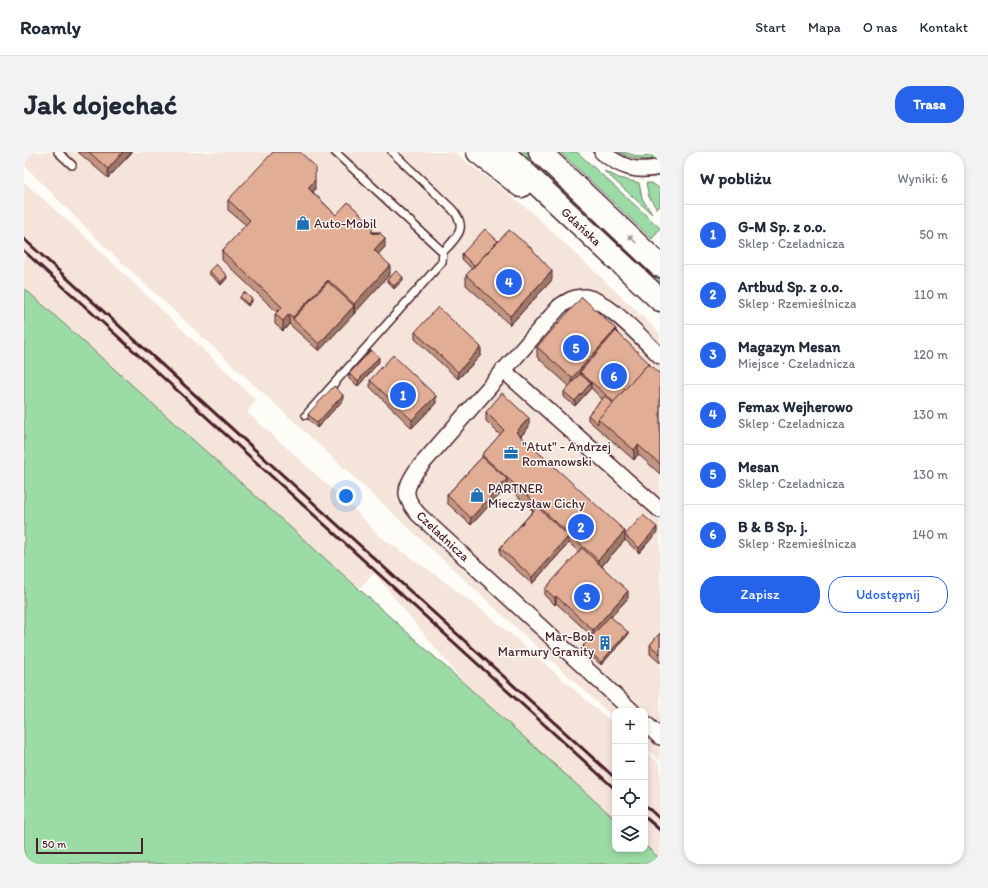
<!DOCTYPE html>
<html lang="pl">
<meta charset="utf-8">
<style>
:root{--surface:#fff;--page:#f2f2f3;--text:#1f2937;--muted:#747a83;--line:#e0e1e3;--accent:#2563eb}
body{margin:0;font-family:Itim,sans-serif;background:var(--page);color:var(--text)}
.controls{position:absolute;right:12px;bottom:12px;display:grid;overflow:hidden;border-radius:8px;box-shadow:0 2px 6px #0003}
.controls button{width:36px;height:36px;display:grid;place-items:center;padding:0;border:0;border-bottom:1px solid var(--line);background:var(--surface);color:var(--text);font:20px sans-serif}
.scale{position:absolute;left:12px;bottom:10px;width:107px;box-sizing:border-box;padding-left:4px;border:2px solid #4a1f2b;border-top:0;font-size:11px;line-height:14px;white-space:nowrap;color:#4a1f2b;-webkit-text-stroke:3px #fdfcf7;paint-order:stroke}
.you{position:absolute;left:322px;top:344px;width:14px;height:14px;margin:-10px;border:3px solid #fff;border-radius:50%;background:#1a73e8;box-shadow:0 0 0 6px #1a73e833}
.badge{display:grid;place-items:center;width:26px;height:26px;border-radius:50%;background:var(--accent);color:#fff;font-size:13px;font-weight:700}
.pin{position:absolute;translate:-50% -50%;border:2px solid #fff;box-shadow:0 1px 4px #0006}
.list{margin:0;padding:0;list-style:none}
h2{display:flex;justify-content:space-between;align-items:center;height:52px;margin:0;padding:0 16px;font-size:17px}
h2 small{font-size:13px;font-weight:400;color:var(--muted)}
.list li{display:grid;grid-template-columns:26px 1fr auto;gap:12px;align-items:center;box-sizing:border-box;height:60px;padding:0 16px;border-top:1px solid var(--line)}
.list b{display:block;font-size:15px;white-space:nowrap}
.list p{margin:0;font-size:13px;white-space:nowrap;color:var(--muted)}
.list em{font-size:13px;font-style:normal;color:var(--muted)}
.actions{display:flex;gap:8px;padding:12px 16px}
.actions a{flex:1;padding:9px 0;border:1px solid var(--accent);border-radius:16px;text-align:center;font-size:14px;color:var(--accent)}
.actions .main{background:var(--accent);color:#fff}
.icon{flex:none;width:22px;height:22px;fill:none;stroke:currentColor;stroke-width:2;stroke-linecap:round;stroke-linejoin:round}
.map{position:relative;flex:none;width:636px;height:712px;overflow:hidden;border-radius:16px}
header{display:flex;align-items:center;gap:24px;box-sizing:border-box;height:56px;padding:0 20px;background:var(--surface);border-bottom:1px solid var(--line)}
header strong{font-size:19px}
nav{display:flex;gap:22px;margin-inline-start:auto;font-size:14px}
.intro{display:flex;align-items:center;justify-content:space-between;box-sizing:border-box;height:96px;padding:0 24px}
h1{margin:0;font-size:28px}
.button{padding:10px 18px;border-radius:16px;background:var(--accent);color:#fff;font-size:14px;font-weight:700}
main{display:flex;gap:24px;padding:0 24px}
aside{flex:1;background:var(--surface);border-radius:16px;box-shadow:0 2px 6px #0003}
.map>svg:first-child{display:block}
.built{fill:#f5e4da}
.green{fill:#9bdba5;stroke:#727d68}
.lines{fill:none;stroke-linecap:round;stroke-linejoin:round}
.service-casing{stroke:#4a1f2b;stroke-width:10}
.minor-casing{stroke:#4a1f2b;stroke-width:18}
.primary-casing{stroke:#4a1f2b;stroke-width:25}
.service{stroke:#fdfcf7;stroke-width:7}
.minor{stroke:#fdfcf7;stroke-width:15}
.primary{stroke:#fdfcf7;stroke-width:22}
.rail{stroke:#4a1f2b;stroke-width:3}
.wall{fill:#c29580;stroke:#4a1f2b}
.shaded-wall{fill:#9e7968;stroke:#4a1f2b}
.building{fill:#e1ad95;stroke:#4a1f2b}
.oneway{fill:#ac999b}
.labels{text-anchor:middle;dominant-baseline:central;stroke-width:3;stroke-linejoin:round;paint-order:stroke}
.poi-label{font-size:13px;fill:#4a1f2b;stroke:#fdfcf7;text-anchor:start}
.street-label{font-size:13px;fill:#4a1f2b;stroke:#fdfcf7}
</style>
<header>
<strong>Roamly</strong>
<nav><a>Start</a><a>Mapa</a><a>O nas</a><a>Kontakt</a></nav>
</header>
<div class="intro"><h1>Jak dojechać</h1><a class="button">Trasa</a></div>
<main>
<div class="map">
<svg width="636" height="712" viewBox="0 0 636 712">
<rect width="100%" height="100%" fill="#fdfcf7"/>
<filter id="ink" filterUnits="userSpaceOnUse"><feTurbulence type="fractalNoise" baseFrequency=".025" numOctaves="2"/><feDisplacementMap in="SourceGraphic" scale="8" xChannelSelector="R" yChannelSelector="G"/><feConvolveMatrix kernelMatrix="1 2 1 2 8 2 1 2 1" color-interpolation-filters="sRGB"/></filter>
<g filter="url(#ink)">
<g class="built">
<polygon points="0,0 430,0 504,57 636,181 636,609 621,595 621,559 591,559 591,567 78,92 0,13"/>
<polygon points="0,30 55,79 232,248 223,260 331,358 355,384 409,421 468,466 591,573 591,671 445,537 350,421 320,452 0,157"/>
<polygon points="621,599 636,612 636,711 621,697"/>
</g>
<g class="green">
<polygon points="493,0 506,0 636,123 636,136"/>
<polygon points="536,0 553,0 636,76 628,87"/>
<path d="M595,0H600L616,5L636,3V6C622,10 607,7 595,0Z"/>
<polygon points="580,19 595,26 615,31 618,46 628,62"/>
<polygon points="622,31 628,31 636,37 636,54 633,57 625,45"/>
<polygon points="0,136 591,667 591,697 621,697 621,693 636,707 636,712 0,712"/>
</g>
<g class="lines">
<defs>
<g id="service">
<polyline points="34,0 48,13"/>
<path d="M368,0L428,57C445,76 433,85 419,100"/>
<polyline points="282,263 418,110 419,100 311,0"/>
</g>
<g id="minor">
<path d="M578,0C597,15 612,21 636,15"/>
<polyline points="479,218 636,358"/>
<path d="M608,559L394,362C379,344 380,338 392,319L536,154C544,149 551,144 561,145C582,147 620,188 636,204"/>
<polyline points="621,571 636,585"/>
</g>
<g id="primary">
<polyline points="454,0 497,34"/>
<path id="s1" d="M479,0L636,148"/>
<polyline points="516,0 636,114"/>
</g>
</defs>
<use href="#service" class="service-casing"/>
<use href="#minor" class="minor-casing"/>
<use href="#primary" class="primary-casing"/>
<use href="#service" class="service"/>
<use href="#minor" class="minor"/>
<use href="#primary" class="primary"/>
<g class="rail">
<polyline points="0,87 591,626"/>
<polyline points="0,99 591,637"/>
<polyline points="621,653 636,667"/>
<polyline points="621,665 636,678"/>
</g>
</g>
<g class="wall">
<polygon points="54,0 108,0 84,26"/>
<polygon points="291,37 289,40 312,63 348,80 361,95 354,102 366,122 295,199 265,172 259,179 251,172 251,162 253,160 198,108 198,99 222,73 204,58 204,48"/>
<polygon points="474,89 528,128 486,173 442,133 442,123 448,117 438,107 438,102"/>
<polygon points="185,119 203,126 197,133 185,122"/>
<polygon points="363,128 379,128 370,137 363,130"/>
<polygon points="216,145 228,150 224,154 216,147"/>
<polygon points="592,179 626,213 636,222 636,322 614,302 610,308 564,268 564,263 578,247 567,236 551,254 540,245 540,240 545,234 513,205 513,195"/>
<polygon points="391,180 457,203 434,227 391,187"/>
<polygon points="355,210 334,234 325,227 325,222"/>
<polygon points="346,228 412,251 388,276 346,235"/>
<polygon points="319,248 293,276 284,267 284,262"/>
<polygon points="462,260 505,275 497,284 601,383 633,380 615,401 601,388 578,414 604,446 587,465 604,483 577,513 559,497 559,494 568,484 532,451 531,453 521,444 521,437 555,400 545,391 508,432 476,403 476,396 509,359 483,334 447,373 423,351 423,343 458,305 458,303 476,283 462,269"/>
<polygon points="636,481 636,511 626,502 626,493"/>
</g>
<g class="shaded-wall">
<polygon points="99,0 108,0 84,26 84,17"/>
<polygon points="291,28 291,37 284,45 284,36"/>
<polygon points="361,86 361,95 350,107 350,98"/>
<polygon points="366,113 366,122 330,162 330,152"/>
<polygon points="528,119 528,128 486,173 486,164"/>
<polygon points="203,124 203,126 197,133 197,130"/>
<polygon points="379,125 379,128 370,137 370,134"/>
<polygon points="304,128 304,138 269,167 269,165"/>
<polygon points="228,147 228,150 224,154 224,152"/>
<polygon points="330,154 330,162 295,199 295,192"/>
<polygon points="265,162 265,172 259,179 259,169"/>
<polygon points="592,177 592,187 556,220 556,227 548,236 548,226"/>
<polygon points="457,195 457,203 434,227 434,220"/>
<polygon points="355,205 355,210 334,234 334,229"/>
<polygon points="567,231 567,236 551,254 551,249"/>
<polygon points="319,243 319,248 293,276 293,271"/>
<polygon points="412,244 412,251 388,276 388,268"/>
<polygon points="505,266 505,275 492,289 492,280"/>
<polygon points="614,293 614,302 610,308 610,298"/>
<polygon points="483,327 483,335 447,373 447,366"/>
<polygon points="633,375 633,380 615,401 615,396"/>
<polygon points="601,379 601,388 574,418 574,408"/>
<polygon points="545,384 545,391 508,432 508,425"/>
<polygon points="604,439 604,446 569,485 569,478"/>
<polygon points="532,444 532,451 531,453 531,446"/>
<polygon points="604,480 604,483 577,513 577,510"/>
</g>
<g class="building">
<polygon points="65,0 99,0 84,17"/>
<polygon points="249,0 276,0 291,14 291,28 284,36 312,63 324,50 348,73 348,81 356,81 361,86 350,98 366,113 330,152 304,128 269,165 265,162 259,169 251,162 258,155 198,99 226,68 204,48"/>
<polygon points="461,77 474,89 450,114 438,102"/>
<polygon points="485,78 507,96 528,119 486,164 442,123"/>
<rect x="348" y="80" width="8" height="1"/>
<polygon points="192,112 203,124 197,130 185,119"/>
<polygon points="372,119 379,125 370,134 363,128"/>
<polygon points="304,130 330,154 295,192 269,167"/>
<polygon points="220,140 228,147 224,152 216,145"/>
<polygon points="558,145 592,177 548,226 513,195"/>
<polygon points="414,155 457,195 434,220 391,180"/>
<polygon points="592,179 626,212 624,212 590,250 556,220"/>
<polygon points="347,198 355,205 334,229 325,222"/>
<polygon points="369,203 412,244 388,268 346,228"/>
<polygon points="624,212 636,222 636,312 614,293 610,298 574,267"/>
<polygon points="556,222 567,231 551,249 540,240"/>
<polygon points="310,234 319,243 293,271 284,262"/>
<polygon points="478,241 505,266 492,280 601,379 574,408 458,303 480,278 462,260"/>
<polygon points="581,244 589,251 574,267 574,272 564,263"/>
<polygon points="458,305 483,327 447,366 423,343"/>
<polygon points="513,355 545,384 508,425 476,396"/>
<polygon points="619,363 633,375 615,396 601,383"/>
<polygon points="558,396 604,439 569,478 532,444 531,446 521,437"/>
<polygon points="586,464 604,480 577,510 559,494"/>
<polygon points="636,481 636,502 626,493"/>
</g>
<defs><path id="oneway-solid" d="M-6-.8H1V-3.2L6.5 0L1 3.2V.8H-6Z"/></defs>
<use class="oneway" href="#oneway-solid" transform="translate(608 87) rotate(-137)"/>
</g>
<defs>
<symbol id="shop-bare" viewBox="-9 -9 18 18"><path d="M-5-2.5h2.3a2.7 3.5 0 0 1 5.4 0H5L5.5 6h-11ZM-1.5-2.5h3a1.5 2.3 0 0 0-3 0Z" fill="#1f6fb2" stroke="#fdfcf7" stroke-width="2.5" paint-order="stroke"/></symbol>
<symbol id="office-bare" viewBox="-9 -9 18 18"><path d="M-6-3h4V-5.5h4V-3h4V5H-6ZM-1-4.5V-3h2v-1.5ZM-6 0V1H6V0Z" fill="#1f6fb2" stroke="#fdfcf7" stroke-width="2.5" paint-order="stroke"/></symbol>
<symbol id="building-bare" viewBox="-9 -9 18 18"><path d="M-4-6H4V6H1V3H-1V6H-4ZM-2.5-4.3h1.7v1.8h-1.7ZM.8-4.3h1.7v1.8H.8ZM-2.5-1h1.7V.8h-1.7ZM.8-1h1.7V.8H.8Z" fill="#1f6fb2" stroke="#fdfcf7" stroke-width="2.5" paint-order="stroke"/></symbol>
</defs>
<g fill-rule="evenodd">
<use href="#shop-bare" x="269" y="61" width="20" height="20"/>
<use href="#office-bare" x="477" y="291" width="20" height="20"/>
<use href="#shop-bare" x="443" y="333" width="20" height="20"/>
<use href="#building-bare" x="571" y="481" width="20" height="20"/>
</g>
<g class="labels">
<g class="poi-label">
<text x="290" y="71">Auto-Mobil</text>
<text x="498" y="294">"Atut" - Andrzej<tspan x="498" dy="15">Romanowski</tspan></text>
<text x="464" y="336">PARTNER<tspan x="464" dy="15">Mieczysław Cichy</tspan></text>
<text x="570" y="484" text-anchor="end">Mar-Bob<tspan x="570" dy="15">Marmury Granity</tspan></text>
</g>
<g class="street-label">
<text stroke="none"><textPath href="#s1" startOffset="108">Gdańska</textPath></text>
<text transform="translate(419 384) rotate(43)">Czeladnicza</text>
</g>
</g>
</svg>
<div class="controls">
<button>+</button>
<button>−</button>
<button><svg class="icon" aria-label="locate" viewBox="0 0 24 24"><circle cx="12" cy="12" r="6"/><path d="M12 2v4M12 18v4M2 12h4M18 12h4"/></svg></button>
<button><svg class="icon" aria-label="layers" viewBox="0 0 24 24"><path d="M12 4l9 5-9 5-9-5zM3 14l9 5 9-5"/></svg></button>
</div>
<div class="scale">50 m</div>
<div class="you"></div>
<div class="pin badge" style="left:379px;top:243px">1</div>
<div class="pin badge" style="left:557px;top:375px">2</div>
<div class="pin badge" style="left:563px;top:445px">3</div>
<div class="pin badge" style="left:485px;top:130px">4</div>
<div class="pin badge" style="left:552px;top:196px">5</div>
<div class="pin badge" style="left:590px;top:224px">6</div>
</div>
<aside>
<h2>W pobliżu<small>Wyniki: 6</small></h2>
<ul class="list">
<li><span class="badge">1</span><div><b>G-M Sp. z o.o.</b><p>Sklep · Czeladnicza</p></div><em>50 m</em></li>
<li><span class="badge">2</span><div><b>Artbud Sp. z o.o.</b><p>Sklep · Rzemieślnicza</p></div><em>110 m</em></li>
<li><span class="badge">3</span><div><b>Magazyn Mesan</b><p>Miejsce · Czeladnicza</p></div><em>120 m</em></li>
<li><span class="badge">4</span><div><b>Femax Wejherowo</b><p>Sklep · Czeladnicza</p></div><em>130 m</em></li>
<li><span class="badge">5</span><div><b>Mesan</b><p>Sklep · Czeladnicza</p></div><em>130 m</em></li>
<li><span class="badge">6</span><div><b>B &amp; B Sp. j.</b><p>Sklep · Rzemieślnicza</p></div><em>140 m</em></li>
</ul>
<div class="actions"><a class="main">Zapisz</a><a>Udostępnij</a></div>
</aside>
</main>
